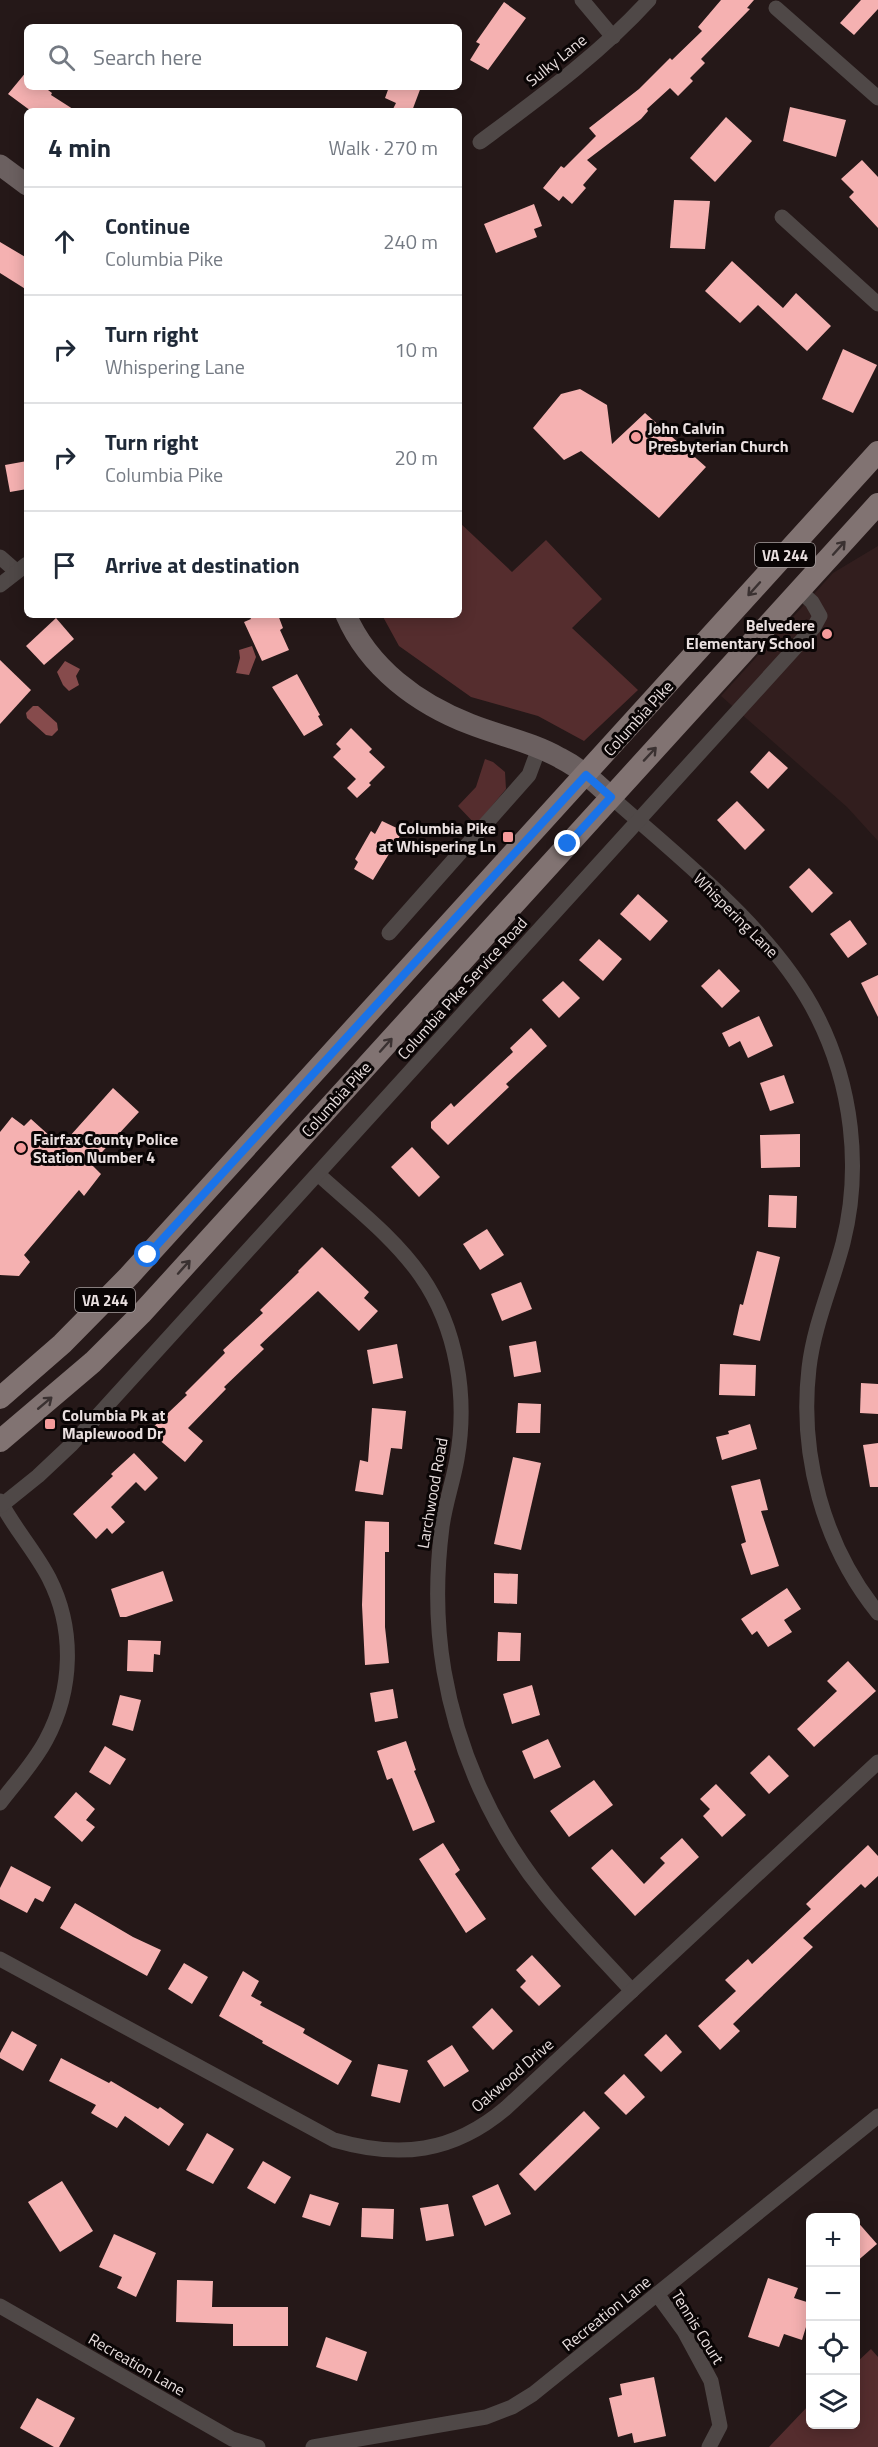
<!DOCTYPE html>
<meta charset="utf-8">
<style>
:root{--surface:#fff;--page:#f6f6f7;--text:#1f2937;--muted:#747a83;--line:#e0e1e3}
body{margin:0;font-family:"Titillium Web",sans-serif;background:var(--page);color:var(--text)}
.controls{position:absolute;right:18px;bottom:18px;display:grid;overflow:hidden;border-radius:9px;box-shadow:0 3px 15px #0003}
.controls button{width:54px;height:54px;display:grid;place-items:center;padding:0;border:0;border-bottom:2px solid var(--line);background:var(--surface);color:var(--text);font:30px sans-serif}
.stop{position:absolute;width:18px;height:18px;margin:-14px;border:4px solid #1a73e8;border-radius:50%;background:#fff}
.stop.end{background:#1a73e8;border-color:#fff;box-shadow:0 2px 6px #0008}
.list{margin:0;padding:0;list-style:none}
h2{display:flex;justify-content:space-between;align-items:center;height:78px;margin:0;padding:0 24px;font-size:26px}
h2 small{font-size:20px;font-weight:400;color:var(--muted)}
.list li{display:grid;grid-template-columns:39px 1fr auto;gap:18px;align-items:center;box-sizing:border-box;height:108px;padding:0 24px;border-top:2px solid var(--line)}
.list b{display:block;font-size:22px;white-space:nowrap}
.list p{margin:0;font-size:20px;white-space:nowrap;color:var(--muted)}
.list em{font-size:20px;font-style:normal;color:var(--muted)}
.icon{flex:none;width:33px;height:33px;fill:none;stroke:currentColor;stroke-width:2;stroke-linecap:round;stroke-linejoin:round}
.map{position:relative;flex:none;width:878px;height:2447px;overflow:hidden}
.search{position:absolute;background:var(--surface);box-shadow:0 3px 15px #0003;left:24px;top:24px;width:438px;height:66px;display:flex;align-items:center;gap:15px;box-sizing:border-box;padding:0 21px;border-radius:9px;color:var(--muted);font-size:22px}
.panel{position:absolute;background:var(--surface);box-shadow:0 3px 15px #0003;left:24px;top:108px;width:438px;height:510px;border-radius:9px}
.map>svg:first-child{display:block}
.built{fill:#321e1e}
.green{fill:#552d2e}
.water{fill:#864b4c}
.building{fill:#f5b1b1}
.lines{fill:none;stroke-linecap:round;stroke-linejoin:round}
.street{stroke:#4f4847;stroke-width:15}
.secondary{stroke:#6b6060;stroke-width:21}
.primary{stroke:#817372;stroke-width:22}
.oneway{stroke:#3a3131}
.route{stroke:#1a73e8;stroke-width:8}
.poi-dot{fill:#f59b9b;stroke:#0a0505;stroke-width:2}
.labels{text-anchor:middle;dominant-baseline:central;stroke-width:6;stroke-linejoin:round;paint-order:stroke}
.shield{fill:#0a0505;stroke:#a69e9e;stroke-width:1.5}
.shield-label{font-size:15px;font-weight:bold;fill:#e9dfdf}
.street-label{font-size:16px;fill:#e9dfdf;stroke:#0a0505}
.poi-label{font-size:16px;font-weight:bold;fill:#e9dfdf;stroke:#0a0505;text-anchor:start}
</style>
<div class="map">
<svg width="878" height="2447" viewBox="0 0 878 2447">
<rect width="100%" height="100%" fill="#251818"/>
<polygon class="built" points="878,546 878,841 847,807 721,696 833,573"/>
<g class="green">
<polygon points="459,522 512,572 546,540 602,599 572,628 638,690 584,741 538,716 471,697 399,646 382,615 459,615"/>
<polygon points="485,759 493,762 505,772 506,789 476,825 458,806 476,787"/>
<polygon points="871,2349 878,2357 878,2447 769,2447 810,2404 810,2424 856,2424 856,2363"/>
</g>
<g class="water">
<polygon points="252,646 256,657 249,675 236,673 240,658 239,650"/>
<polygon points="65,661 80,669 76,676 79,685 69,691 63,685 57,672"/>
<polygon points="33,706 38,706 57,723 58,730 52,736 46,735 27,718 26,713"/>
</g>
<g class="building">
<polygon points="721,0 754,0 747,8 750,9 701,59 705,63 690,78 693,81 678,96 670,88 647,109 648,111 641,119 587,160 597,169 583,185 586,188 572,204 563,196 559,201 543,188 561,166 564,168 596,136 589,128 639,89 670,58 672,60 702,31 698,27"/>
<polygon points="861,0 878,0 878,9 854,35 840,23"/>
<polygon points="504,2 526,18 488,70 470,60 480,44 476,42"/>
<polygon points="27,71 27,87 44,87 52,93 51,95 76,111 31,111 8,94"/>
<polygon points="389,87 421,87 412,111 392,111 396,103 385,98"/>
<polygon points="790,107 846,120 836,157 783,141"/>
<polygon points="726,117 752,141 715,182 690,158"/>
<polygon points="862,160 878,177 878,228 849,197 854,192 841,179"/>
<polygon points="674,200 710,201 705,249 670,248"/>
<polygon points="534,204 542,226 534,229 537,237 496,253 484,224"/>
<polygon points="0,242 27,258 27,290 0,273"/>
<polygon points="732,261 783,308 796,293 831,326 807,351 758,305 740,323 705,291"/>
<polygon points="843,349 877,365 853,413 822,399"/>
<polygon points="580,389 607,405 612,444 645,413 706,467 659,518 581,451 564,460 533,428 561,394"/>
<polygon points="27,461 27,489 10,492 5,465"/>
<polygon points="249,615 278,615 283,628 280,630 289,650 262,661 244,622 251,619"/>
<polygon points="56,618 74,639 44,665 26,646"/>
<polygon points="0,660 31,690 0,724"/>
<polygon points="297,674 320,715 318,716 323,725 304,736 272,687"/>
<polygon points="351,728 372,749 369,752 385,767 369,783 371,785 357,798 347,788 356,779 333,757 341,749 336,744"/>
<polygon points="769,751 788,768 768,789 750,772"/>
<polygon points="737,801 765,830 745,850 717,820"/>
<polygon points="382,821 403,831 373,880 354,869 358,862 355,859 371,831 375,834"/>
<polygon points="809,868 833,893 812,913 789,887"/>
<polygon points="638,894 668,921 650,941 620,914"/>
<polygon points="850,920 867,944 848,958 830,934"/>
<polygon points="599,939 622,959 603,981 579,960"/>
<polygon points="719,969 740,991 722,1008 701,986"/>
<polygon points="878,975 878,1017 861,983"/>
<polygon points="563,981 580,998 559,1018 542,1000"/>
<polygon points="759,1016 773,1046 748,1058 740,1041 729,1047 722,1033"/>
<polygon points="531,1028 547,1046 506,1084 509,1087 448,1145 431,1128 431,1122 451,1103 454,1107 513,1052 510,1048"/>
<polygon points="784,1075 794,1103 770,1111 760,1083"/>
<polygon points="113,1088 139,1112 91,1164 101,1174 84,1196 79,1190 24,1255 30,1262 19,1276 0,1275 0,1132 12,1117 24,1126 31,1119 61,1146"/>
<polygon points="800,1134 800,1167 761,1168 760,1135"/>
<polygon points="412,1147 440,1177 419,1197 391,1167"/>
<polygon points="769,1195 797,1196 796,1228 768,1227"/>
<polygon points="487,1229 504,1255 480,1270 463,1244"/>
<polygon points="322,1247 369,1292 364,1298 378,1311 359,1331 318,1291 260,1345 264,1349 224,1387 226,1389 188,1428 203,1441 185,1462 149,1431 187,1395 185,1393 225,1353 223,1350 263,1313 260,1310 299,1272 298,1271"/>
<polygon points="757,1251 780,1257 760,1341 733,1335 740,1304 743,1305"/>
<polygon points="521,1282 532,1309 502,1321 491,1294"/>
<polygon points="536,1341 541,1372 514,1377 509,1346"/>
<polygon points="397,1344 403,1378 373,1384 367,1350"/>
<polygon points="720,1364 756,1365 755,1396 719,1395"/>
<polygon points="861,1383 878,1384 878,1414 860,1413"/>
<polygon points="518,1403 541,1404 540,1433 516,1433"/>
<polygon points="372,1408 406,1411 402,1449 391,1448 383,1495 355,1491 360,1460 368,1462"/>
<polygon points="750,1424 757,1449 722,1460 716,1437 729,1434 728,1431"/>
<polygon points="878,1443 878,1487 870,1487 863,1445"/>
<polygon points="134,1453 158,1478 145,1491 136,1482 111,1507 125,1522 112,1534 107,1528 96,1539 73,1514 113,1476 111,1474"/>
<polygon points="513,1457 541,1463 521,1550 494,1544"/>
<polygon points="760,1479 768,1510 761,1511 779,1566 751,1575 741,1544 746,1542 731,1486"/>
<polygon points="365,1521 389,1522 389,1552 385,1552 385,1627 389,1663 365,1665 362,1605"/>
<polygon points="163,1571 173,1601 126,1617 120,1617 111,1589"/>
<polygon points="494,1573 518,1574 517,1604 494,1603"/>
<polygon points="787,1588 801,1609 784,1620 792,1632 768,1647 757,1631 752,1635 741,1619"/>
<polygon points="498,1632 521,1633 520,1661 497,1661"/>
<polygon points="128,1640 161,1641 160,1655 154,1654 153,1672 127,1671"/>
<polygon points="848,1661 876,1691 814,1747 797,1729 837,1691 827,1681"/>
<polygon points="532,1685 540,1715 512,1724 503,1694"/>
<polygon points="393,1689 398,1718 375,1722 370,1693"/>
<polygon points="120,1695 141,1700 133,1731 112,1725"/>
<polygon points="548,1739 561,1767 534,1779 522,1751"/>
<polygon points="406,1741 416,1770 414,1771 435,1822 413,1831 392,1778 387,1780 377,1751"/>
<polygon points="105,1746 126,1759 110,1785 89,1772"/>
<polygon points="769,1755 789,1776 769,1794 750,1773"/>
<polygon points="594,1780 613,1805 569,1837 550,1811"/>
<polygon points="716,1784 746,1815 722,1837 703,1816 710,1809 700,1799"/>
<polygon points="76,1792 95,1809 86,1820 95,1827 82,1842 54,1817"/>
<polygon points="682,1838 699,1857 635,1916 591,1868 612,1849 644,1884 665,1863 660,1858"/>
<polygon points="443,1843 460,1870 455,1874 486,1919 466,1933 419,1859"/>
<polygon points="868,1845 878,1856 878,1876 865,1888 861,1884 803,1938 813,1947 733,2024 740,2031 720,2050 698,2026 736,1991 725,1980 748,1959 752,1964 811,1909 806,1904"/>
<polygon points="11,1866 51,1887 43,1902 35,1898 27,1913 0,1899 0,1888"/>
<polygon points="75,1903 133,1937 161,1950 147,1976 60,1928"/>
<polygon points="532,1955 561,1986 539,2006 520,1987 526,1981 516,1970"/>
<polygon points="184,1963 208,1977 192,2004 168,1989"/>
<polygon points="243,1971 259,1981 251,1996 262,2002 260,2005 305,2029 303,2033 352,2061 338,2085 262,2043 263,2041 219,2016"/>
<polygon points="492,2008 513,2031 493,2050 472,2027"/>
<polygon points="12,2031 37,2045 23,2071 0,2058 0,2053"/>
<polygon points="666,2034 682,2052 661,2072 644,2055"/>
<polygon points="452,2045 469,2071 444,2087 427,2061"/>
<polygon points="61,2058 109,2083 111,2081 158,2109 160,2107 184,2124 169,2146 125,2116 117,2128 91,2113 96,2105 49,2081"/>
<polygon points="378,2064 408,2070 400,2103 371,2096"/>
<polygon points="624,2074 645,2097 626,2115 604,2093"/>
<polygon points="584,2111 600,2128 535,2191 519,2174"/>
<polygon points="207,2133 234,2149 213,2184 186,2170"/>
<polygon points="263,2161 291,2177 275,2204 247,2188"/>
<polygon points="62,2181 93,2231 60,2252 28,2202"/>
<polygon points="498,2184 511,2214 485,2226 472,2196"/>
<polygon points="310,2194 339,2203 330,2226 302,2217"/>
<polygon points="448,2204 454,2236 426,2241 420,2208"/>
<polygon points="362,2208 394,2209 393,2239 361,2237"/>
<polygon points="855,2219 877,2244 855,2263"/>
<polygon points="114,2234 156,2253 136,2297 117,2288 122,2277 99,2267"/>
<polygon points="768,2278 798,2288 794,2298 810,2303 810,2314 802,2340 784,2334 779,2347 748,2337"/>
<polygon points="177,2280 213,2281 212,2307 288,2307 288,2346 233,2346 233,2324 176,2322"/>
<polygon points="326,2337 367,2352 357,2381 316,2367"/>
<polygon points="654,2377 666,2436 634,2443 632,2433 618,2437 609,2398 622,2395 620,2384"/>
<polygon points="37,2398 75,2418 59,2447 54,2447 20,2428"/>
</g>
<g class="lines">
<g class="street">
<polyline points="582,0 613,37"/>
<polyline points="776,8 878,98"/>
<path d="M480,142C539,98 600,54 649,0"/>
<polyline points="782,217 878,304"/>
<polyline points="0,557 16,571"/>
<polyline points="0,585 27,564"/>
<path d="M611,797C681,859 775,932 817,1016C852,1085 862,1168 843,1243C832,1285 814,1325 809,1368C799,1454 823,1545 878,1613"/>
<polyline points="389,933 529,775 539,748"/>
<path d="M318,1174C353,1206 394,1237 421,1276C457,1328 468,1397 457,1459C453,1482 445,1504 442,1527C436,1574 436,1624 444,1671C458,1752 493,1830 545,1894C572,1928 603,1959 632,1991"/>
<path d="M0,1501C14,1528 35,1551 49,1578C75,1629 73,1690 46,1740C34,1763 15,1783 0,1803"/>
<polyline points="2,1505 38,1476 72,1444 814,627 820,616 812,602 800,591"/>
<path d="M0,1959L334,2140C399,2159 453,2153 506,2108L878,1762"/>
<polyline points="657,2294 684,2331 711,2381 720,2426 709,2447"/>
<polyline points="0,2306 232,2439 258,2447"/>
<polyline points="313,2447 486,2417 512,2407 533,2394 878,2116"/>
</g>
<g class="secondary">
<polyline points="0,165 27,185"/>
<path d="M346,615C369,668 418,704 470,724C500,736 532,742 560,758C580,768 595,782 611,797"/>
</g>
<g class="primary">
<polyline points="0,1398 62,1344 129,1276 878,452"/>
<polyline points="0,1441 93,1362 141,1314 878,504"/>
</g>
</g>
<defs><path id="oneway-shaft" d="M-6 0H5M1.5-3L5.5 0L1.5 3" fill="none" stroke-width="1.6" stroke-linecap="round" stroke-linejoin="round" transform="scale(1.5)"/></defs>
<g class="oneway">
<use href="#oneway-shaft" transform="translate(839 548) rotate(-48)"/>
<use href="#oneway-shaft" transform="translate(754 589) rotate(132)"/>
<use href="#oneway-shaft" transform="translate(650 754) rotate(-47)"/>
<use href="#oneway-shaft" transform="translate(386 1045) rotate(-48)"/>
<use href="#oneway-shaft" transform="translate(184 1267) rotate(-48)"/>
<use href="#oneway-shaft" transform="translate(45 1403) rotate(-40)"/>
</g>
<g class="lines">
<polyline class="route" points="148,1255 586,775 611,797 568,844"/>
</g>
<g class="poi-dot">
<circle cx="636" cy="437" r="6"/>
<circle cx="827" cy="634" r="6"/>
<rect x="502" y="831" width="12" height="12" rx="3"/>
<circle cx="21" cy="1148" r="6"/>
<rect x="44" y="1418" width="12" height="12" rx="3"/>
</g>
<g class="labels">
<g class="shield">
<rect x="755" y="543" width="60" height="24" rx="4.5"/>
<rect x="75" y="1288" width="60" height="24" rx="4.5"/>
</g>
<g class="shield-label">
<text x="785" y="555">VA 244</text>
<text x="105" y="1300">VA 244</text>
</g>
<g class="street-label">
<text transform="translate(556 60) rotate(-39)">Sulky Lane</text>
<text transform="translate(638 718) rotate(-48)">Columbia Pike</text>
<text transform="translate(736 915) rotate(45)">Whispering Lane</text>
<text transform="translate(462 988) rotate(-48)">Columbia Pike Service Road</text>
<text transform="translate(336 1099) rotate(-48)">Columbia Pike</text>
<text transform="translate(432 1493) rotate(-80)">Larchwood Road</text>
<text transform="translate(512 2075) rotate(-41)">Oakwood Drive</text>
<text transform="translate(606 2313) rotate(-39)">Recreation Lane</text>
<text transform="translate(698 2327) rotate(58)">Tennis Court</text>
<text transform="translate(137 2364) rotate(30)">Recreation Lane</text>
</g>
<g class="poi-label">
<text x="648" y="428">John Calvin<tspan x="648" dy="18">Presbyterian Church</tspan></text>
<text x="815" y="625" text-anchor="end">Belvedere<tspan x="815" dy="18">Elementary School</tspan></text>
<text x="496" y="828" text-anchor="end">Columbia Pike<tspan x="496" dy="18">at Whispering Ln</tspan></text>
<text x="33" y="1139">Fairfax County Police<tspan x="33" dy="18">Station Number 4</tspan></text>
<text x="62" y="1415">Columbia Pk at<tspan x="62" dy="18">Maplewood Dr</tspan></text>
</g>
</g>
</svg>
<div class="controls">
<button>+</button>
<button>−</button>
<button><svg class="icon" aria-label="locate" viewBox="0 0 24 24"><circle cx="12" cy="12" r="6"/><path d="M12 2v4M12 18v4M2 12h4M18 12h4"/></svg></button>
<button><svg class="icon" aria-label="layers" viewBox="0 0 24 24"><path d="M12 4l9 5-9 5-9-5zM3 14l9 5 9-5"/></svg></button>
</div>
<div class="stop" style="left:148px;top:1255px"></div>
<div class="stop end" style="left:568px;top:844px"></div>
<div class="search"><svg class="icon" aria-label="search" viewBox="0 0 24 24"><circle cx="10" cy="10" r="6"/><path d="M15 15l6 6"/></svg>Search here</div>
<section class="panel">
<h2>4 min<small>Walk · 270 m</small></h2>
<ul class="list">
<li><svg class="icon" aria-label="ahead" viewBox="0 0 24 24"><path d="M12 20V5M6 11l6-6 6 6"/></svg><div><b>Continue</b><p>Columbia Pike</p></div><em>240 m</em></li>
<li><svg class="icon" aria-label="right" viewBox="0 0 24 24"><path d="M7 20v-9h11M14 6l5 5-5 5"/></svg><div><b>Turn right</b><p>Whispering Lane</p></div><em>10 m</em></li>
<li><svg class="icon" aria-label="right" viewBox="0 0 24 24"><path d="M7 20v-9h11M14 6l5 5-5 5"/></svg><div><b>Turn right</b><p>Columbia Pike</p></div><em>20 m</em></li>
<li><svg class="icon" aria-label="arrive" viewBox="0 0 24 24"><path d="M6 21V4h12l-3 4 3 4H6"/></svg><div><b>Arrive at destination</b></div></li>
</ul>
</section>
</div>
